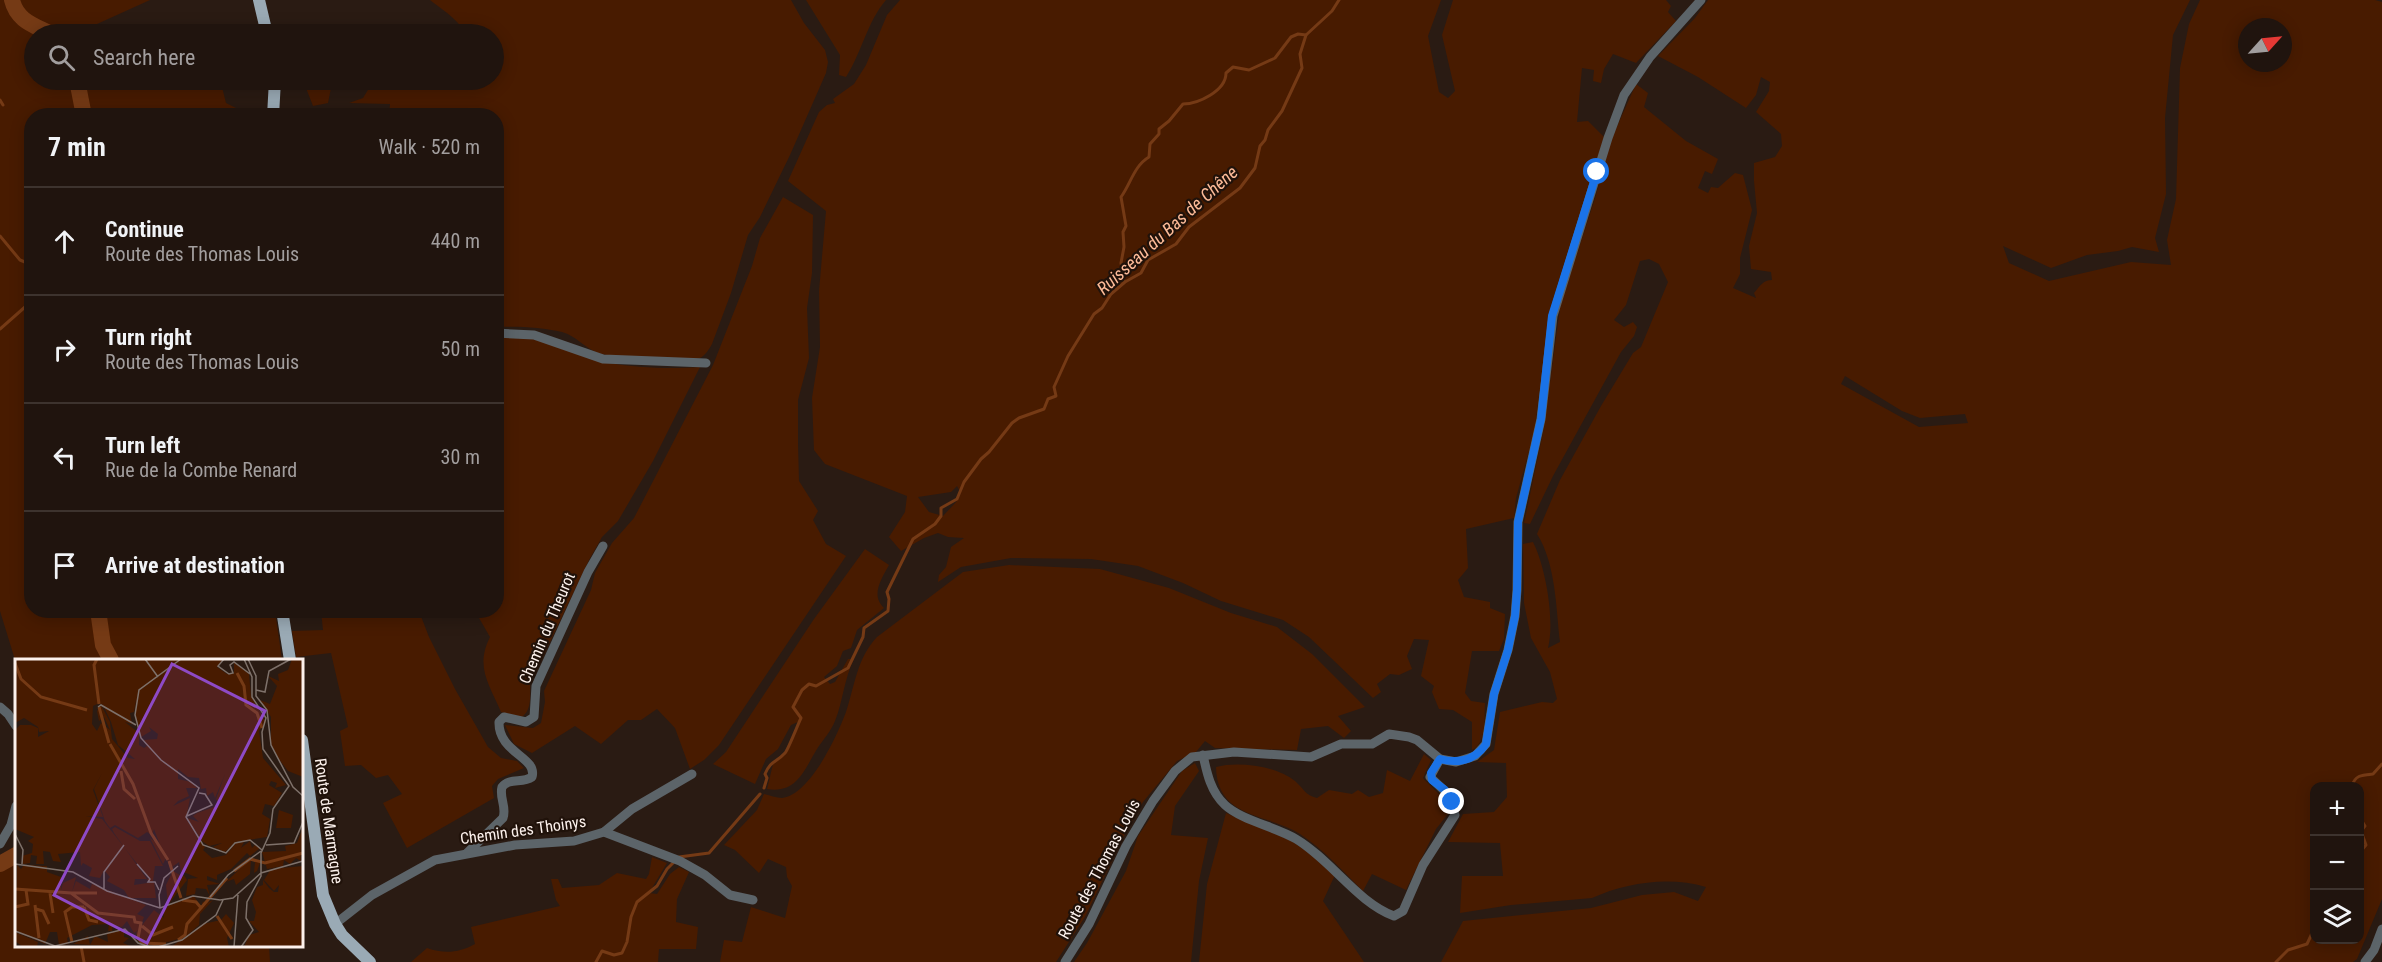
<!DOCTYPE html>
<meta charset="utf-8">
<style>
:root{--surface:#20140e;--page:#2d211c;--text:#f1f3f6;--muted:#a29e9e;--line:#3d332e}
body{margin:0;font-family:"Roboto Condensed",sans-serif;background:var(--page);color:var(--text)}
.controls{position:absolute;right:18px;bottom:18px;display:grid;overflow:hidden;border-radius:12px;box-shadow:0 3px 15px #0003}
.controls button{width:54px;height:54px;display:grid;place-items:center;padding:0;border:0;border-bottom:2px solid var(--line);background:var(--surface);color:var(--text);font:30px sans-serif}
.compass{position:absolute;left:2238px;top:18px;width:54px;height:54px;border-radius:50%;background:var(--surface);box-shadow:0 3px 15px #0003;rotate:63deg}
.stop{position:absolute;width:18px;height:18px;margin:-14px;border:4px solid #1a73e8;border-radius:50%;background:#fff}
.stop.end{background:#1a73e8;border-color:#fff;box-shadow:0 2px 6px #0008}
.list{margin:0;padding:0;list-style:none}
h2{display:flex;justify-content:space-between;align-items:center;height:78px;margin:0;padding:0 24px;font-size:26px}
h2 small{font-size:20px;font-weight:400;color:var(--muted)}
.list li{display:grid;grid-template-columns:39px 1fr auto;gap:18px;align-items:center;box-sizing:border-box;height:108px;padding:0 24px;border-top:2px solid var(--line)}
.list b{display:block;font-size:22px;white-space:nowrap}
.list p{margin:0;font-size:20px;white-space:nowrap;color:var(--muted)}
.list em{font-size:20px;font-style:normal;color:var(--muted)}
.icon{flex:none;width:33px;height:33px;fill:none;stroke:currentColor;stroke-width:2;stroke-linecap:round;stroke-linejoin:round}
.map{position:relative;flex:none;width:2382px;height:962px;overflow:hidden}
.search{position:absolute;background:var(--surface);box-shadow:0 3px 15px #0003;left:24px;top:24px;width:480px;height:66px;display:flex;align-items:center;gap:15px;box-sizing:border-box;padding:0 21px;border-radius:33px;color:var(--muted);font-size:22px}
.panel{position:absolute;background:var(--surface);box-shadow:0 3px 15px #0003;left:24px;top:108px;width:480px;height:510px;border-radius:24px}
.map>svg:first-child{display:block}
.green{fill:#481b00;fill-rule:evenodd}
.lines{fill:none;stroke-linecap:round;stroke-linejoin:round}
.stream{stroke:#753a15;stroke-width:3}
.river{stroke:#753a15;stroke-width:16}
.minor{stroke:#5c6469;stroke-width:9}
.major{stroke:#9aaab5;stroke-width:12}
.route{stroke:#1a73e8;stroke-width:8}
.labels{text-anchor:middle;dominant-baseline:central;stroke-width:4.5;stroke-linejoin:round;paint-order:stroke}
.street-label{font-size:16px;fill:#fcf1ec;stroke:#20120a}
.water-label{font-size:18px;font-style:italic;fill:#fdbb98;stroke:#20120a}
.inset-river{fill:none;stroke:#753a15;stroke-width:3}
.inset-road{fill:none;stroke:#7e716a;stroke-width:1.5}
.view{fill:#8e4ac6;fill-opacity:0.15;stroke:#8e4ac6;stroke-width:3}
.inset-edge{fill:none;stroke:#fcf1ec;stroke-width:3}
</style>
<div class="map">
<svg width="2382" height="962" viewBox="0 0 2382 962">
<rect width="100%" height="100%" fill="#2a1b13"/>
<g class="green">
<path d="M0,0H5C10,19 19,26 37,34H34V80H218L222,87L226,103L236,108L211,116H32V402C27,419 23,435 32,450V610L275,611L282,660H16V679V663L0,611Z"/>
<polygon points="19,0 150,0 75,34 57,34 22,9"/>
<path d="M430,0H791L804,23L825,50L828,62L826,73L790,155L760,217L748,235L731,293L712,344C709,349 706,355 700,358C687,363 612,358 598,353C585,348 576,336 562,332C542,327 517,326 497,327L496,116L389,115L390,104L349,103L363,98L374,80H494V34H465C461,21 441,9 430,0Z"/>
<path d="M806,0H886C867,22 862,52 846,77L839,75L840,55Z"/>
<path d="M900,0H1441L1428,36L1439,92L1448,98L1455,91L1442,35L1453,0H1666L1671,6L1668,12L1676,21L1636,63L1613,54L1604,69L1601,83L1593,81L1594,70L1582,68L1577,122L1588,121L1604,137L1551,306L1534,433L1516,498L1514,518L1466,529L1468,568L1458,580L1464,597L1490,602V608L1505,614L1504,639L1499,651H1472L1465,693L1471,701L1485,703C1484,717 1487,743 1472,750V722L1453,710L1439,709L1432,692L1434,686L1421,676L1429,640L1414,639L1407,656L1412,669L1399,675L1390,674L1377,684L1381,692L1373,698L1309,637L1283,620L1221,601L1183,583L1138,566L1091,559L1011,558L961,567L938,582L939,575L946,567L951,547L964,538L948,537L938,533L924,538L901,551L889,537L905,512L907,496L825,464L814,450L812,398L820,347L819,291L826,211L788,181L819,112L827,105L835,103L833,99L854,84L866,65L887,15ZM957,486L961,493L956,502L943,516L929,512L918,497L951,492Z"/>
<path d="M1708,0H2190L2173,35L2165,118L2166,194L2155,238L2159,252L2132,247L2118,251L2087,255L2051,268L2003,246L2009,263L2049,281L2131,262L2171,265L2167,240L2176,199L2180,68L2189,24L2200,0H2375L2382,2V899L2357,959L2353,962H1441L1463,921L1591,908L1642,895L1674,892L1698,901L1706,887C1670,876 1627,882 1592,898L1511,905L1460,913L1462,876H1503L1500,843L1448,842L1463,814L1494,812L1507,797L1506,763L1477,762L1494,750L1500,712L1542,702L1553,703L1557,699L1550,672L1531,638L1524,603L1523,544L1533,542C1546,568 1555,621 1548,648L1560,642C1556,608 1556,564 1537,534L1560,480L1601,406L1633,353L1641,347L1668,282L1659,264L1649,259L1640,261L1626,305L1614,320L1624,327L1633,322L1637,327L1634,336L1621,352L1553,476L1530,524L1524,523L1544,428L1560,307L1596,195L1610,142L1636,84L1648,93L1644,107L1686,141L1718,159L1712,174L1705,171L1698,188L1708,193L1711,187L1718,188L1735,173L1743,175L1752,210L1740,258V274L1733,288L1756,298L1754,293C1760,286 1763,280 1772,280L1771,272L1751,269L1749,246L1757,213L1754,181V163L1775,157L1782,146L1781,134L1756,112L1769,91L1770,82L1761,77L1756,95L1746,108L1698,77L1658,56L1695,18ZM2247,27H2283V63H2247ZM1845,376L1902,411L1920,418L1965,414L1968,423L1919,427L1841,384ZM2314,786H2360V940H2314Z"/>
<polygon points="312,80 322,80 323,87 331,88 328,103 313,106 306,88"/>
<polygon points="783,197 813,215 812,273 807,308 809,358 798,400 798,443 799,481 818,511 813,520 826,544 846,556 719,745 704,760 690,769 675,728 657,709 641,720 628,720 601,744 575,726 532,753 514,744 505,725 533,728 541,723 545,702 544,691 591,590 595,573 612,543 634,518 713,365 752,266 760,238"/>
<path d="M524,337C553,343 581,357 610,363C637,368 672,369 700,367L653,461L618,521L602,537L589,560L530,684C530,696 532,709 522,717L501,712C489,684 475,667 490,637L475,611L496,610L497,338Z"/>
<path d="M865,549L889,565C882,578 870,595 884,608L857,630L851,648L843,651L837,666L824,677L830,684L835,682L848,659H854C844,679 843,701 835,721C831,731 823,740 817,749C804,770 797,794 767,789L773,764L785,755L800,721L791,725L778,749L766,759L755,784L713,764L726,752L814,619Z"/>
<path d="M1009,565L1100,569L1169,588L1231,613L1277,627L1312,654L1365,707L1338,716L1351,731L1344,738L1328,726L1301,729L1297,750L1215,748L1205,741L1196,752L1177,761L1143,802L1126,832L1085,917L1056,962H720L724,940L742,942L751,907L785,918L792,886L787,877L786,867L768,859L759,873L735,850L724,845L757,810L764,794C769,795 777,798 782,798C810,795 837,736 846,712C855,685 857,658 877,637L963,572Z"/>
<polygon points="321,611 419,611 429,637 455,689 488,747 501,758 517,761 524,768 498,779 492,786 494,798 407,848 383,803 402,794 388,775 376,778 361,765 345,766 340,731 348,727 331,653 296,657 292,631 323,630"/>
<path d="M1424,754L1431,760L1423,778C1433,790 1448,797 1448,814L1436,829L1406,890L1372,874L1363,891C1343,871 1324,850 1300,834C1267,813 1217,819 1216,767C1238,761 1277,766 1295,781C1304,789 1305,795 1317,798L1329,790L1352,794L1358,790L1369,797L1383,793L1387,770L1410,781Z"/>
<polygon points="1195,763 1199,771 1175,806 1171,835 1208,838 1199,881 1191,962 1074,962 1087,943 1126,871 1138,836 1182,771"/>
<polygon points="1226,813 1290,840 1311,854 1335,875 1323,901 1364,962 1199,962 1207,884"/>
<polygon points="16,845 16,946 269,946 270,962 0,962 0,857"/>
<path d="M652,857L667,863L649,893L657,894L670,874L679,867L689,872L677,899L676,922L698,927L696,949H659L658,962H411L427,948C444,954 459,953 475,944L471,927L560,906L556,900L551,879H558L562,888L599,885L617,873L646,879L649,874Z"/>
</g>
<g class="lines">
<g class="stream">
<polyline points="0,100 3,105"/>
<polyline points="0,236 20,260 32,265"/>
<path d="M1124,281L1121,263L1124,247L1123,232L1126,226L1121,197C1131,183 1134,166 1149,157L1150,144L1159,134V129L1169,121L1183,104C1198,104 1226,91 1226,73L1233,67L1249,70L1275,58L1291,37L1298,34L1306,35"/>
<polyline points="0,329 25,307 32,293"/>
<path d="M2352,786C2355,775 2362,775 2373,774L2382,764"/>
<path d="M764,788L767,778L765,774C771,760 776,763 785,753C788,750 798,724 801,718L793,707L802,690L809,684L816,686L848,668L863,637L864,628L888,611L889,599L887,592L913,539L935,524L941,516V508L957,499L964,482L981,459L989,452L1012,423L1019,418L1044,409L1048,399L1056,396L1054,387L1068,356L1094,314L1102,308L1111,294L1125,282L1141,273L1148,260L1176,244L1189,227L1240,188L1255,168L1260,146L1265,140L1268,130L1282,111L1302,68L1300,54L1306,35L1332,11L1339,0"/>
<polyline points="2360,818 2365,826 2361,831 2366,845 2360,852"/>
<polyline points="81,946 84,962"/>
<polyline points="596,962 602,951 614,955 622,953 627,942 631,917 637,902 657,886 667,869 679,857 709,853 760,794"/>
<polyline points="2276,962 2288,950 2307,944 2314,929"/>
</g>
<g class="river">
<path d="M12,0C17,21 34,25 51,34"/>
<polyline points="77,80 84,116"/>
<polyline points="98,610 103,645 111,660"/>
<polyline points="0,864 16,855"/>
</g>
<g class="minor">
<polyline points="496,333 534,335 603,359 706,363"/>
<polyline points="0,707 8,714 16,726"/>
<path d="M1203,755C1207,774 1211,792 1225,805C1241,820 1276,827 1296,839C1331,860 1358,903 1394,916L1403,911L1423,865L1455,815L1449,795L1430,777L1440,759"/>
<polyline points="604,832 632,809 692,774"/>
<polyline points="0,844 11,825 16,806"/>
<path d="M467,853L503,818C507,807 499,798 502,787C510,777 522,784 532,777C538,757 498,753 499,722L504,717L526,722L534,717L536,686L588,572L603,546"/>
<polyline points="335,924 372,895 435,860 515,845 574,841 604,832 680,861 705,875 730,895 753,900"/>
<polyline points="1065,962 1089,924 1126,846 1153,801 1175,771 1192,757 1234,752 1311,757 1341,744 1372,744 1389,734 1409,737 1417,740 1440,759 1456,762 1475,756 1486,744 1494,694 1508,650 1515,616 1517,590 1518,522 1541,419 1553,316 1608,138 1624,95 1650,57 1701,0"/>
<polyline points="2365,962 2374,950 2382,929"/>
</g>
<g class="major">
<polyline points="259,0 267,34"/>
<polyline points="273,116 275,80"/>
<polyline points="282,610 290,660"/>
<polyline points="302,740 323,895 335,924 342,935 370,962"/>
</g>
</g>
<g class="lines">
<path class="route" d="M1452,802L1445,790L1432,780L1431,773L1440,759C1459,764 1475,760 1486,744L1494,694L1508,650L1515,616L1517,590L1518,522L1541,419L1552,316L1597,172"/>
</g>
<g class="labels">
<g class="street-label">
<text transform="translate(547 628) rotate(-67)">Chemin du Theurot</text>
<text transform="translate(329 821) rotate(82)">Route de Marmagne</text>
<text transform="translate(523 830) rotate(-8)">Chemin des Thoinys</text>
<text transform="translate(1099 869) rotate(-62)">Route des Thomas Louis</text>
</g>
<g class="water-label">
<text transform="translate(1167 230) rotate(-42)">Ruisseau du Bas de Chêne</text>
</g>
</g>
<g transform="translate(15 659)">
<rect width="288" height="288" fill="#2a1b13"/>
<path d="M0,0H209L202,8L212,15L219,14V3L234,15L236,37L251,63L244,72L248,99L271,126L260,129L262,124L256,122L254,126L267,134L259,147L250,145L247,155L255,160L252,178L220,183L210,193L198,188L207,184L194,187L187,182L172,159L184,163L178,157L182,154L205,146L201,140L210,115L200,139L198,133L192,137L191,129L186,130L184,119L173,118L163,110V120L176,123L182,129H171L174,137L163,142L158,147L175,139L171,160L190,188L188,191L197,199L211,196L221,184L229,183L226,189L235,182L237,189L240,186L245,189L235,197L232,194L216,210L202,216V221L192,217V221L205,225L192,226L195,237L191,230L181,229L180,235L171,237L173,220L183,219L166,212L164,203L157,208L151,199L148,205L135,179L145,186L139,170L137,176L132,173L123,179L100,166L95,169L90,162L79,130L87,114L78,131L88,158L71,157L87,160L134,220H120L119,226L139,223L141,239H114L109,231L92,222L95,218L89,211L85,219L74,217L77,209L68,204L66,207L65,193L43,195L46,203L38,202L35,193L28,192L29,205H21L22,197L16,196L15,204L8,205L7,197L17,194L18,185L13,182L19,178L0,170V71L5,66H16L23,69V78L34,72L24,73L23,68L9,59L0,64ZM121,40L120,57L126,78L136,72L134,68L143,75L142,80L129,81L132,87L129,89L124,86V74L110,63L117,65L115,54L119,53ZM84,44L88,46L96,63L103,86L120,100L113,99L97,80L95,63L86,46L82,52L84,62L89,58L95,71L86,64L82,72L77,65L78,47ZM277,0H288V118L273,112L263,99L256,85V58L245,41L255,45L262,27L253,17L264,22L263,15L273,11ZM264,151L278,156L276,169H261ZM100,168L125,182H135L148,207H140L138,222L134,223L99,174L97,170ZM288,168L286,202L281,199L275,205L269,201L268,207L252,210L247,193L271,192L270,187L282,184ZM234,201H239L245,204L242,212L239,214L240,203L236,201L235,215L221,226L219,220L211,223ZM2,206L6,210L9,206L32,207V213L46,218V231L48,224L61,218L57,233L61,222L75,230L77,225L131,246L122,255L129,258L124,271L119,274L112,262L107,268L98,266L97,272H93L94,265L77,266L52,279L53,285L44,286L42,273H35L30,285L0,272ZM288,207V288H229L234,276L244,273L234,262H239L241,253L237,241L242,228L248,226V221L254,229L259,233H263L264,226L259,232L249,221L256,210ZM158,212L165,216V220L169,216L172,221L153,246L151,226ZM179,237L186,249L188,242L190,245L198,241L185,255L184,266L170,278L139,287L123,281L121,274L139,251L149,259L148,252L153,247ZM211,255L219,264L212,279L214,288H156L188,265L206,261ZM109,271V278L114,279L108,284L117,288L58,285L73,277L75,286L80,277L93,283L92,274ZM0,273L23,283L22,288H8L0,282Z" fill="#481b00" fill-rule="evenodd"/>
<path class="inset-river" d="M82,0L79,6L84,45M0,4L6,20L26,38L72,51M222,14L229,27L231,46L242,54L247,69M84,48L94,84M95,85L118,125L136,174L153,201M106,112L109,130L120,140M154,202L166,239M219,212L235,200L250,204L288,194M0,230L56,234L83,254L119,258L120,263L126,264L123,279L127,284L151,285M35,234L38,254M56,234H82M167,241L181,243L187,250M20,246L24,279M0,248L13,245L11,231M69,248L74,261L83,263M21,250L28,252L34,265M202,257L217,280M127,267L138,276L158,268M163,281L170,276L172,265L212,219M57,283L50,253L57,248H69"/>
<path class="inset-road" d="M130,0L143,18M166,0L124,31L120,56L126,79L146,101L184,129L171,158L188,186L211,194L220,184L235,181L247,191M209,0L203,7L214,15L218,14L215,6L219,3L235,15M233,0L241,17V37L252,51L256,86L278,128L288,137M241,31L250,33L254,12L276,0M83,48L86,46L121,66M172,157L197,146L190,135L184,134M0,175L8,191L7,205M251,186L279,184L288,163M0,205L58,213L92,232L145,249L178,237L205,241L218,239L246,214L288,202M122,205L135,220L133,223H140L144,231M89,230V213L109,186M195,238L213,216L246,192M145,249L144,236L149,219L163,207M0,272L40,287L110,270L123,284L135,288M143,288L167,281L201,256L208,241M219,288L223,236M226,288L238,271L231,259L232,243L246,217V194L255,174L258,150L274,127L248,90L247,73L251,59L237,38V18L229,0"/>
<path class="view" d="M157,5L250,52L132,284L39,236Z"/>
<rect width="288" height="288" class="inset-edge"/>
</g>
</svg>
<div class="controls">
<button>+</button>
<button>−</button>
<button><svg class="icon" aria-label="layers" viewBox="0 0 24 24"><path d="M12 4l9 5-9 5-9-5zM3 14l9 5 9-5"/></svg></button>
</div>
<svg class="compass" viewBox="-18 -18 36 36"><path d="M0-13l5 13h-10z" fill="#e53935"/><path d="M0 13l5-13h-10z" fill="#a29e9e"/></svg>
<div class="stop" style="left:1597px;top:172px"></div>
<div class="stop end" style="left:1452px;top:802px"></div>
<div class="search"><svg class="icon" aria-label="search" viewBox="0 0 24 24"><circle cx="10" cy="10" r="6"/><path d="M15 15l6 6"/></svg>Search here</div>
<section class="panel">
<h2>7 min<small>Walk · 520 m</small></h2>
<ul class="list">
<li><svg class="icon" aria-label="ahead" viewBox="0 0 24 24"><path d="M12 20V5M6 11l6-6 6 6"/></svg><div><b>Continue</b><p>Route des Thomas Louis</p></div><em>440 m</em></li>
<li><svg class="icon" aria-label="right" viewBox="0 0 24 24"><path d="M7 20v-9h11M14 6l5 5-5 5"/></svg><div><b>Turn right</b><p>Route des Thomas Louis</p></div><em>50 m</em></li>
<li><svg class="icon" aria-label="left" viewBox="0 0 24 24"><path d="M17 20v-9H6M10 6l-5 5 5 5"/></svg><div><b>Turn left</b><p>Rue de la Combe Renard</p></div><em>30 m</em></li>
<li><svg class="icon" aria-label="arrive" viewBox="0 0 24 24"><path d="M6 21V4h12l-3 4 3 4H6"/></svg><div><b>Arrive at destination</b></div></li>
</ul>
</section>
</div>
